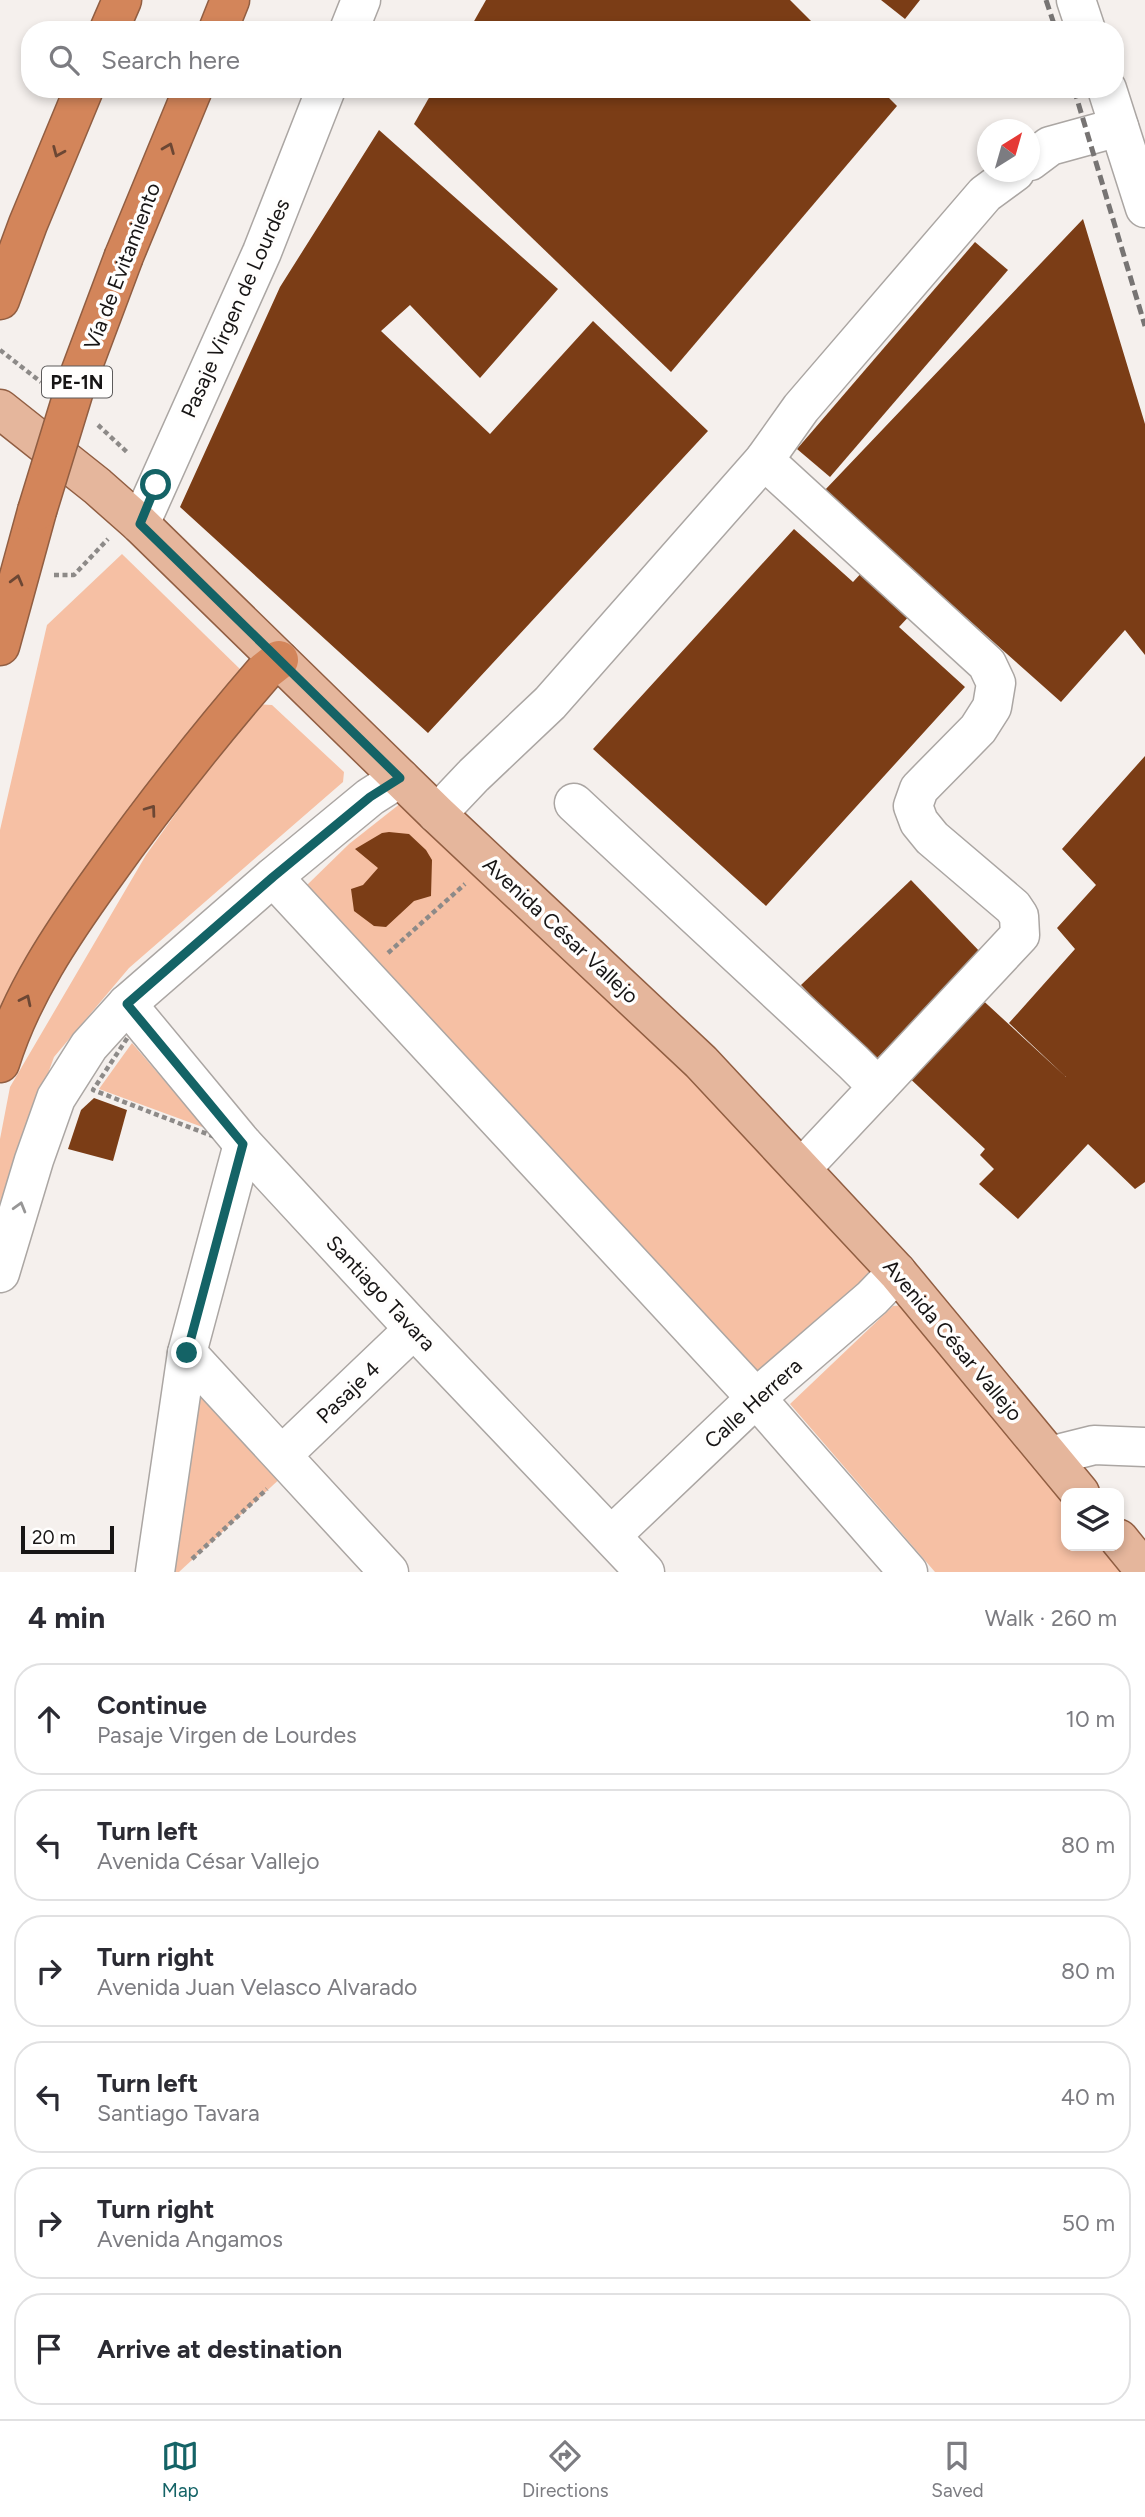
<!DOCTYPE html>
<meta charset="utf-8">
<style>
:root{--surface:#fff;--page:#f7f7f7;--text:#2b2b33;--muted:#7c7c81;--line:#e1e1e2;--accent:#146366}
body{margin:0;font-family:Figtree,sans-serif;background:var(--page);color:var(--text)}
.controls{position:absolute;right:21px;bottom:21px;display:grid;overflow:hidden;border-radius:14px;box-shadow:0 4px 10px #0003}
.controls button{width:63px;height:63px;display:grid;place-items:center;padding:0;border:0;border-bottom:2px solid var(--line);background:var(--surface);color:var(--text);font:35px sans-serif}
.compass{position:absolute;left:977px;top:119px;width:63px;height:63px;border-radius:50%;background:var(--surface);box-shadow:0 4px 10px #0003;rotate:37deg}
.scale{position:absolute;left:21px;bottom:18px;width:93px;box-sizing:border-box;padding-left:7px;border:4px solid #171515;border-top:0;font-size:19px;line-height:24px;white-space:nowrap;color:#171515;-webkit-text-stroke:5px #fffefd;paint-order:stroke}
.stop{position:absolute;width:21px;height:21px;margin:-16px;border:5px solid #146366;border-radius:50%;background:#fff}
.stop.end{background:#146366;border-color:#fff;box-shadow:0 2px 7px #0008}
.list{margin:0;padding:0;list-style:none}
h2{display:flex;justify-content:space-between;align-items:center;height:91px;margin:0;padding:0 28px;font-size:30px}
h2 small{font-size:23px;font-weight:400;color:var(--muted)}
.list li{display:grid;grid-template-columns:46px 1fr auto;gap:21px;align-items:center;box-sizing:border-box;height:112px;margin:0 14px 14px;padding:0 14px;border:2px solid var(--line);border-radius:28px}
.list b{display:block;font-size:26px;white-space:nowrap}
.list p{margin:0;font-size:23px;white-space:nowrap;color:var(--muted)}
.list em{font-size:23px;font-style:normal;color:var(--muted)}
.icon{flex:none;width:38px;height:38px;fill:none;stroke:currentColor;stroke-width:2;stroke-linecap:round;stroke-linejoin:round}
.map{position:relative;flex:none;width:1145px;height:1572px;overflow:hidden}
.search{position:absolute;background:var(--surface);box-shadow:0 4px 10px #0003;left:21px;right:21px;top:21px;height:77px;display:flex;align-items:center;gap:18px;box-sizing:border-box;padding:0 24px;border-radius:28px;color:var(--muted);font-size:26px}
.sheet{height:847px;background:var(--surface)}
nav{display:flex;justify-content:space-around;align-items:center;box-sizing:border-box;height:98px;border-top:2px solid var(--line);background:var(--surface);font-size:19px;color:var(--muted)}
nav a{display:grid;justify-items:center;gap:4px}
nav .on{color:var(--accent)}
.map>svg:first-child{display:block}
.green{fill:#f6c0a4}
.building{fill:#7b3d16}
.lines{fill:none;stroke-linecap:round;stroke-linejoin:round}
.minor-casing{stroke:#aba6a3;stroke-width:41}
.major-casing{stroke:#915e42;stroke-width:41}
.highway-casing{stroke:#915e42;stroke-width:41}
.path{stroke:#8d8a88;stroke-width:4.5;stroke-dasharray:5 3.5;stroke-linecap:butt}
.minor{stroke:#fff;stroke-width:38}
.major{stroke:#e5b69c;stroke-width:38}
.highway{stroke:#d3855a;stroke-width:38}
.rail{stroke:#777473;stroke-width:5;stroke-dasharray:10 5;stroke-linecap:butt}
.highway-bridge-casing{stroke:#915e42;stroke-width:41;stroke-linecap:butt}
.highway-bridge{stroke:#d3855a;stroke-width:38}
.oneway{stroke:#6c4734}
.oneway2{stroke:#979696}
.route{stroke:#146366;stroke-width:9}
.labels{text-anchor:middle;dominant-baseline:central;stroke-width:7;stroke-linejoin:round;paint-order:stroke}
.shield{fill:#fffefd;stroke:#5d5b5b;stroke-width:2}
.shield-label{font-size:19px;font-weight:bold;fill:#171515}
.street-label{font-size:21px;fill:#171515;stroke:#fffefd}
</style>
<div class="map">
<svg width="1145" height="1572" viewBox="0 0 1145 1572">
<rect width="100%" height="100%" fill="#f5f0ed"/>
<g class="green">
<polygon points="122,554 242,671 0,1023 0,830 47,625"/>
<polygon points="254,704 272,705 344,772 343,782 129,968 54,1057 0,1206 0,1139 10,1087 146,855"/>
<polygon points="401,803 670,1044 877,1272 759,1381 306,886 349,844"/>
<polygon points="132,1043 205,1128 99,1089"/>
<polygon points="903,1305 1066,1501 1066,1546 1104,1546 1126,1572 935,1572 790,1404 893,1306"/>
<polygon points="201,1395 285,1474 179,1572 169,1572 191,1399"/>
</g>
<g class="building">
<polygon points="486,0 790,0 820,30 469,30"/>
<polygon points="881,0 920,0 905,19"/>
<polygon points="434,89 880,89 897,106 671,372 414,124"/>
<polygon points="379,130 558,289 480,378 410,305 381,331 490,434 593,321 708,431 428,733 180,507 280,287"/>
<polygon points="1083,219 1145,424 1145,655 1125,630 1061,702 824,491"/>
<polygon points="975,242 1008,270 830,477 797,449"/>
<polygon points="794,529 853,582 865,569 912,613 899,627 965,687 766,906 593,749"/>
<polygon points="1145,756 1145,1182 1135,1189 1088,1144 1018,1219 979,1184 994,1169 980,1155 985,1149 903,1072 976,994 1066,1077 1009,1023 1075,949 1057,928 1096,885 1062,849"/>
<polygon points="389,832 409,834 426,850 432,860 431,896 414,901 386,927 374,926 354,911 351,889 363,885 378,868 355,849 382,833"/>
<polygon points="911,880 984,956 874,1061 801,985"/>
<polygon points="94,1098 127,1110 113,1161 68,1149 81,1110"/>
</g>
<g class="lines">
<defs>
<g id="minor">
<polyline points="1076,0 1086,30"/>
<polyline points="349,30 361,0"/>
<polyline points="1107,89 1145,208"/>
<polyline points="1030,161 1050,146 1119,127"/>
<polyline points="764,460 987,664 996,683 992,707 978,729 919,789 913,806 919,822 932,838 1013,907 1019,916 1020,935 878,1087"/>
<polyline points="140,524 262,252 326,89"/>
<polyline points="574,803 853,1062 878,1087 801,1169"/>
<polyline points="437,814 474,775 550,703 764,460 801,408 985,194 1015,172"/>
<polyline points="273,877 756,1398 908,1572"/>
<polyline points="127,1004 243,1144 414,1329 645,1572"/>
<polyline points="0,1273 34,1160 56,1098 89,1046 127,1004 273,877 370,797 400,778"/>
<polyline points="187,1353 389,1572"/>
<polyline points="282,1455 414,1329"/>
<polyline points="1050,1456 1094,1445 1145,1447"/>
<polyline points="612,1535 756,1398 872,1298 897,1272"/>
<polyline points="155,1572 187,1353 243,1144"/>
</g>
<g id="major">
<polyline points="0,409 97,486 140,524 437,814 701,1062 897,1272 1080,1493"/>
<polyline points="1119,1539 1145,1571"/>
</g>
<g id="highway">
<polyline points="109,30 122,0"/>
<polyline points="218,30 230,0"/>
<polyline points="124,256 193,89"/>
<polyline points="0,300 28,224 84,89"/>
<polyline points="0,646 37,511"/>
<path d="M0,1063C21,995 62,934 103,877C154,805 208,737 265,671L279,660"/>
</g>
</defs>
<use href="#minor" class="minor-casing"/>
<use href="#major" class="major-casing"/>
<use href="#highway" class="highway-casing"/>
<g class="path">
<polyline points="0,350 41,382"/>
<polyline points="98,425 129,454"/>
<polyline points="54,575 74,575 108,539"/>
<polyline points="388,953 465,884"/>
<polygon points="130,1034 220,1139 93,1090"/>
<polyline points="192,1559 267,1489"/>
</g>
<use href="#minor" class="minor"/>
<use href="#major" class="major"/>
<use href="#highway" class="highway"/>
<g class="rail">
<polyline points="1046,0 1056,30"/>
<polyline points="1074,89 1145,326"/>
</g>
<defs>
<polyline id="highway-bridge" points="37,511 76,384 124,256"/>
</defs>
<use href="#highway-bridge" class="highway-bridge-casing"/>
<use href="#highway-bridge" class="highway-bridge"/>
</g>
<defs><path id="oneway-chevron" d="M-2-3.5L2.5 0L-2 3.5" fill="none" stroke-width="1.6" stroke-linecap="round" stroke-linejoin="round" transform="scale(1.75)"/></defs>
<g class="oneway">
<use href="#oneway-chevron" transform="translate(169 148) rotate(-68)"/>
<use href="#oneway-chevron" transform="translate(58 152) rotate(113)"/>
<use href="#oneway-chevron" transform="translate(17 580) rotate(-75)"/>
<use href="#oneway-chevron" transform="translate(151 810) rotate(-54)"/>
<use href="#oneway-chevron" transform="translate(26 1000) rotate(-64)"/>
</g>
<use class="oneway2" href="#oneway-chevron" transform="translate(20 1207) rotate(-74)"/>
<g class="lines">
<polyline class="route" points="156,485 140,524 400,778 370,797 273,877 127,1004 243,1144 187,1353"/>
</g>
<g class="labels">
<rect class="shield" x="42" y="366.5" width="70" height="31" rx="5"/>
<g class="shield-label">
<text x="77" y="382">PE-1N</text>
</g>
<g class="street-label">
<text transform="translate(122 266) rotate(-69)">Vía de Evitamiento</text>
<text transform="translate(235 308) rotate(-66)">Pasaje Virgen de Lourdes</text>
<text transform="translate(561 930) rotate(43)">Avenida César Vallejo</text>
<text transform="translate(381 1293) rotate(47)">Santiago Tavara</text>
<text transform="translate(953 1340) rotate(50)">Avenida César Vallejo</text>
<text transform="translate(348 1392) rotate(-44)">Pasaje 4</text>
<text transform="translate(753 1403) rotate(-42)">Calle Herrera</text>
</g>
</g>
</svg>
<div class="controls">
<button><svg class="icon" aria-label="layers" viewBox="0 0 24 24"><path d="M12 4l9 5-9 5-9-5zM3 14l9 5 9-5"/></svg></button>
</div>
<svg class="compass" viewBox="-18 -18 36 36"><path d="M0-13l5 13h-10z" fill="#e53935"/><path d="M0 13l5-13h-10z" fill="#7c7c81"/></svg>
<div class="scale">20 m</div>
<div class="stop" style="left:156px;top:485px"></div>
<div class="stop end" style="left:187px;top:1353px"></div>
<div class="search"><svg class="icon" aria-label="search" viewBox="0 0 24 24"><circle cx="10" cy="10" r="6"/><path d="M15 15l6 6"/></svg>Search here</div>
</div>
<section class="sheet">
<h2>4 min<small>Walk · 260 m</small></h2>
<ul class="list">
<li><svg class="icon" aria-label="ahead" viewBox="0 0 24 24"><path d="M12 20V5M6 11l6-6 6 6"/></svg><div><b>Continue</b><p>Pasaje Virgen de Lourdes</p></div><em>10 m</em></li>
<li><svg class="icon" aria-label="left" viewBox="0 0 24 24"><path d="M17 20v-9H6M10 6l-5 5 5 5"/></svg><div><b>Turn left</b><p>Avenida César Vallejo</p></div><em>80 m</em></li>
<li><svg class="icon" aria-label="right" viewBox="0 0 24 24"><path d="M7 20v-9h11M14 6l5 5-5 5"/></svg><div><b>Turn right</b><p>Avenida Juan Velasco Alvarado</p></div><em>80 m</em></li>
<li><svg class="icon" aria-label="left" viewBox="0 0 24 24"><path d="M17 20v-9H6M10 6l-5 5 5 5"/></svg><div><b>Turn left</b><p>Santiago Tavara</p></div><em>40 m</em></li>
<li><svg class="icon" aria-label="right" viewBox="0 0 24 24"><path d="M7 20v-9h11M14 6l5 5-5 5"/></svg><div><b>Turn right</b><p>Avenida Angamos</p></div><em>50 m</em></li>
<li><svg class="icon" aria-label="arrive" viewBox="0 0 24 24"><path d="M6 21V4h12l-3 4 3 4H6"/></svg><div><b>Arrive at destination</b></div></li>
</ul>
</section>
<nav>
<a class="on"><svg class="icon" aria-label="map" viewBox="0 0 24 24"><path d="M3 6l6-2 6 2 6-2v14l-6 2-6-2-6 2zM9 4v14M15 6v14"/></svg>Map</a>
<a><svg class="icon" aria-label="directions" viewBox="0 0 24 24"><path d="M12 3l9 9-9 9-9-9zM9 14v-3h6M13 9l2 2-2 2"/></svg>Directions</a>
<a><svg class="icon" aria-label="saved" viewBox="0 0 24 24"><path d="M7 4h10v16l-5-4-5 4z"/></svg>Saved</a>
</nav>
